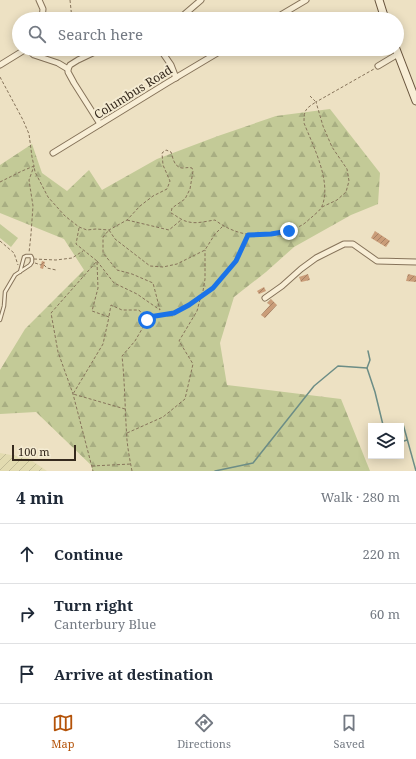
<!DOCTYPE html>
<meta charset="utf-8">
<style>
:root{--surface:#fff;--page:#f6f6f7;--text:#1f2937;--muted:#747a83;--line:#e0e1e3;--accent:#b45309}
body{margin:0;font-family:"Noto Serif",serif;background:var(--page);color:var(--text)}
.controls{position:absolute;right:12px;bottom:12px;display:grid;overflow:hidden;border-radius:0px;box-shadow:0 2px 10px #0003}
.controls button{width:36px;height:36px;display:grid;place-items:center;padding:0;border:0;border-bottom:1px solid var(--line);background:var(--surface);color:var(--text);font:20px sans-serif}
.scale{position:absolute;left:12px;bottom:10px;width:64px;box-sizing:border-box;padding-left:4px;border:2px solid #362a1e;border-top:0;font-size:11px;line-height:14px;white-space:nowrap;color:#362a1e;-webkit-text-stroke:3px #f4ebd2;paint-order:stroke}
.stop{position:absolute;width:12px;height:12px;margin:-9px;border:3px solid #1a73e8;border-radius:50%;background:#fff}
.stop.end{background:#1a73e8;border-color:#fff;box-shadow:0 1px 4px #0008}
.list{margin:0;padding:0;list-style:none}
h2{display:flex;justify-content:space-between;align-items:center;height:52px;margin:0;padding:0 16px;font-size:17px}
h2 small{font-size:13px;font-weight:400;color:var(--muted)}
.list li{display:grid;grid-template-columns:26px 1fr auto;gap:12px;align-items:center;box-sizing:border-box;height:60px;padding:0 16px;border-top:1px solid var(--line)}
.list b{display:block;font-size:15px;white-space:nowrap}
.list p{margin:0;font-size:13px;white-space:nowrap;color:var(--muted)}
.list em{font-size:13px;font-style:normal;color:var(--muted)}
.icon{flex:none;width:22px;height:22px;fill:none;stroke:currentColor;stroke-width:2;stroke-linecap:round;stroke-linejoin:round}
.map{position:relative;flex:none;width:416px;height:471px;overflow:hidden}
.search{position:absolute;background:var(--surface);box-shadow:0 2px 10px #0003;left:12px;right:12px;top:12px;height:44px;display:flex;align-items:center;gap:10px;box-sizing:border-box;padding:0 14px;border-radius:22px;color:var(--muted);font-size:15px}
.sheet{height:232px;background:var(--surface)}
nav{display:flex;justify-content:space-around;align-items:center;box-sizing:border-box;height:56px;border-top:1px solid var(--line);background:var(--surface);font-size:11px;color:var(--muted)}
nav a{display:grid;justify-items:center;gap:2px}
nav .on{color:var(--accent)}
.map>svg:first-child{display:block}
.farmland{fill:url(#farmland-furrows)}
.forest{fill:url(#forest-firs)}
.pitch{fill:#c3ca97}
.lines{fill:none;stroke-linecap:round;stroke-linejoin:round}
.stream{stroke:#6c8d86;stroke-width:1.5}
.building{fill:url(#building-hatch)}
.lane-casing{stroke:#86735a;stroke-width:4.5}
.street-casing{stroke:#86735a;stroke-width:7}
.secondary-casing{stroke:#68543d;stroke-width:9}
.path{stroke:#86735a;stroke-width:1;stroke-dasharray:3 2;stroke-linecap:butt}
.lane{stroke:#f8eed6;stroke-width:2.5}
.street{stroke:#f8eed6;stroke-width:5}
.secondary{stroke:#f8eed6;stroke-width:7}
.route{stroke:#1a73e8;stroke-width:5}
.labels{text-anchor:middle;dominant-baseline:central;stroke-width:4;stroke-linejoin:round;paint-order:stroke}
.street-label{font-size:12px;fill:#362a1e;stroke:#f4ebd2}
</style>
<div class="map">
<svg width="416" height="471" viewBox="0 0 416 471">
<defs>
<pattern id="farmland-furrows" width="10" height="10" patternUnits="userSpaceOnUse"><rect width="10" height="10" fill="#e2dbb0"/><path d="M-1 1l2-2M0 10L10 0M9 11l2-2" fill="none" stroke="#c2bc97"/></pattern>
<pattern id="forest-firs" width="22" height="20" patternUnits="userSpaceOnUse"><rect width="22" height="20" fill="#c3ca97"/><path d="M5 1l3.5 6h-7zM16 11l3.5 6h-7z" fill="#a8ae82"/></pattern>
<pattern id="building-hatch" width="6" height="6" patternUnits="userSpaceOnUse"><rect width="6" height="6" fill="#ca9d79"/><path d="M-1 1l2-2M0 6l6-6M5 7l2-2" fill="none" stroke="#a58063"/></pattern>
</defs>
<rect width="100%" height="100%" fill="#ede1c3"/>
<polygon class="farmland" points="0,453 28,458 47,471 0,471"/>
<polygon class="forest" points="330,109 380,173 378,204 351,215 294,247 266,272 234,297 220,343 227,385 341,399 370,471 92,471 92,466 36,412 0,414 0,370 25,329 84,270 64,239 0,213 0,165 32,144 42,173 67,191 89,170 102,190 157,159 218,136 276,116"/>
<polygon class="pitch" points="0,224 18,238 11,247 0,238"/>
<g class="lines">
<g class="stream">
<polyline points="367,368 370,360 368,351"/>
<polyline points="401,442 407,440"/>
<polyline points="215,471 253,463 314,386 338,366 367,368 375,392 383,425 403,424 416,471"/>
</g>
</g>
<g class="building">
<polygon points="375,231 390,241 386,247 371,238"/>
<polygon points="42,261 45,262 43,269 40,268"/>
<polygon points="308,274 310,280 301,282 299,277"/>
<polygon points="408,274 416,276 416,282 406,281"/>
<polygon points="264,287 266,291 259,294 257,291"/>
<polygon points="271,299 277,305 265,318 261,315 270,305 267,303"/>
</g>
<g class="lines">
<defs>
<polyline id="lane" points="0,320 4,306 5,292 15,275 30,265 32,262 32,258 31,256 26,256 24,257 20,272"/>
<g id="street">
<polyline points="39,0 43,9 42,19"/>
<polyline points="179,19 201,0"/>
<polyline points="274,19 306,0"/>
<polyline points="27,49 34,55 58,63 68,69"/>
<polyline points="160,49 171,65 176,78"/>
<polyline points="277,49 278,51"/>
<polyline points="0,65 26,49"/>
<polyline points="378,66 398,54"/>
<polyline points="100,124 74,83 68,72 68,69 70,65 78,60 101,49"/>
<polyline points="53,153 167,83 224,49"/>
<polyline points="265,298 282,286 301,269 316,258 344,244 353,244 377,261 416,262"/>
</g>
<g id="secondary">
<polyline points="379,0 385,19"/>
<polyline points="396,49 416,101"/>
</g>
</defs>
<use href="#lane" class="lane-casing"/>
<use href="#street" class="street-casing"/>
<use href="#secondary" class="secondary-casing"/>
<g class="path">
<polyline points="70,0 72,19"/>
<polyline points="0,77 23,120 29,134 32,157 34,166 29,180 33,206 31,234 29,253"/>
<path d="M0,182L22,171L34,166L35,172L48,197L65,216L79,227L87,230L96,229L109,230L127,220L140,206L153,196L167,189L170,181L163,165L162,153L166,150L171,152C173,158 174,167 182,168C186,168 188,167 192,168L193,171L190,189L185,199L172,208L171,213C177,216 182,221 189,222C197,224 207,221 215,220C224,227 235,232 246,234C259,237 291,232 302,225C306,223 309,219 312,217C315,214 321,210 322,206C332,182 313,146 304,123C304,110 305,109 316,102L310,96"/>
<polyline points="322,207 337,200 346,192 349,181 347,169 332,147 323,126 316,102 374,69"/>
<polyline points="127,220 169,230 181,220"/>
<polyline points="79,228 76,244 97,261 51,313 58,352 73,394 93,471"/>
<polyline points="0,241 14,253 18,265"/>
<polyline points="34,259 56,260 72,258 83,251"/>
<polyline points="97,261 114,283 137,294 160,310 153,283 132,274 117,270 103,253 103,237 109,230 115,239 150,266 163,267 177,264 205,250 215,234 222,227"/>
<polyline points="97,262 98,288 92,311 109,317 103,344 73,394 125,409"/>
<polyline points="35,263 41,265"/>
<polyline points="44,265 47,268 56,270"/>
<polyline points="203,291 205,279 205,250"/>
<polyline points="109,316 111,305 122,310 139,310 147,320"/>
<polyline points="127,433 163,417 185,399 193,364 179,341 197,311 202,292"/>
<polyline points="92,466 131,464"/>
<path d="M132,471C130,461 128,450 127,440C125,412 125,384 122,356L135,341L149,317L174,313L189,305L213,288L236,261L248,235"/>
</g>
<use href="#lane" class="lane"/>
<use href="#street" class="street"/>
<use href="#secondary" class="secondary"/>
</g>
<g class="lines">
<polyline class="route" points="147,320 149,317 174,313 189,305 213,288 236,261 248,235 271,234 289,231"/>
</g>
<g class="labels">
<g class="street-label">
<text transform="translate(133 92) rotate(-32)">Columbus Road</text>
</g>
</g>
</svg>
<div class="controls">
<button><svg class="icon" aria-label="layers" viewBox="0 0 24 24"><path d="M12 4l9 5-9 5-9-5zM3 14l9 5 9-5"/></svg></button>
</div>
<div class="scale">100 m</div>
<div class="stop" style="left:147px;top:320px"></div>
<div class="stop end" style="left:289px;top:231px"></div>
<div class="search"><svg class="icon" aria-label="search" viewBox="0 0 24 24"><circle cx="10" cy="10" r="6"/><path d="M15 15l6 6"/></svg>Search here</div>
</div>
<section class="sheet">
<h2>4 min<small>Walk · 280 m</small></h2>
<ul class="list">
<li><svg class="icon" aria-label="ahead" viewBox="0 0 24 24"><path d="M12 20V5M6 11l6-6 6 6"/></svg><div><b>Continue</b></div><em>220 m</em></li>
<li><svg class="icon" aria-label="right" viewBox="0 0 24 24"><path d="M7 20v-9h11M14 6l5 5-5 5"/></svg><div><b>Turn right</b><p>Canterbury Blue</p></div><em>60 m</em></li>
<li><svg class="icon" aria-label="arrive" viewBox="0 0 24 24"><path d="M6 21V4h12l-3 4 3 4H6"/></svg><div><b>Arrive at destination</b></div></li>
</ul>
</section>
<nav>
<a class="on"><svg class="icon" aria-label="map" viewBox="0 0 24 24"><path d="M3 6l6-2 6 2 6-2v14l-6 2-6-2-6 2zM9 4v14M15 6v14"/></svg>Map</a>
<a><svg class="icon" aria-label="directions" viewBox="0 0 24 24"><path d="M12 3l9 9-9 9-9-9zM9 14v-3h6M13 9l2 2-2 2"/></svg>Directions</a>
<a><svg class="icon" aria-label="saved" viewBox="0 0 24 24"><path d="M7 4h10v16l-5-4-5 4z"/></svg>Saved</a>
</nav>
